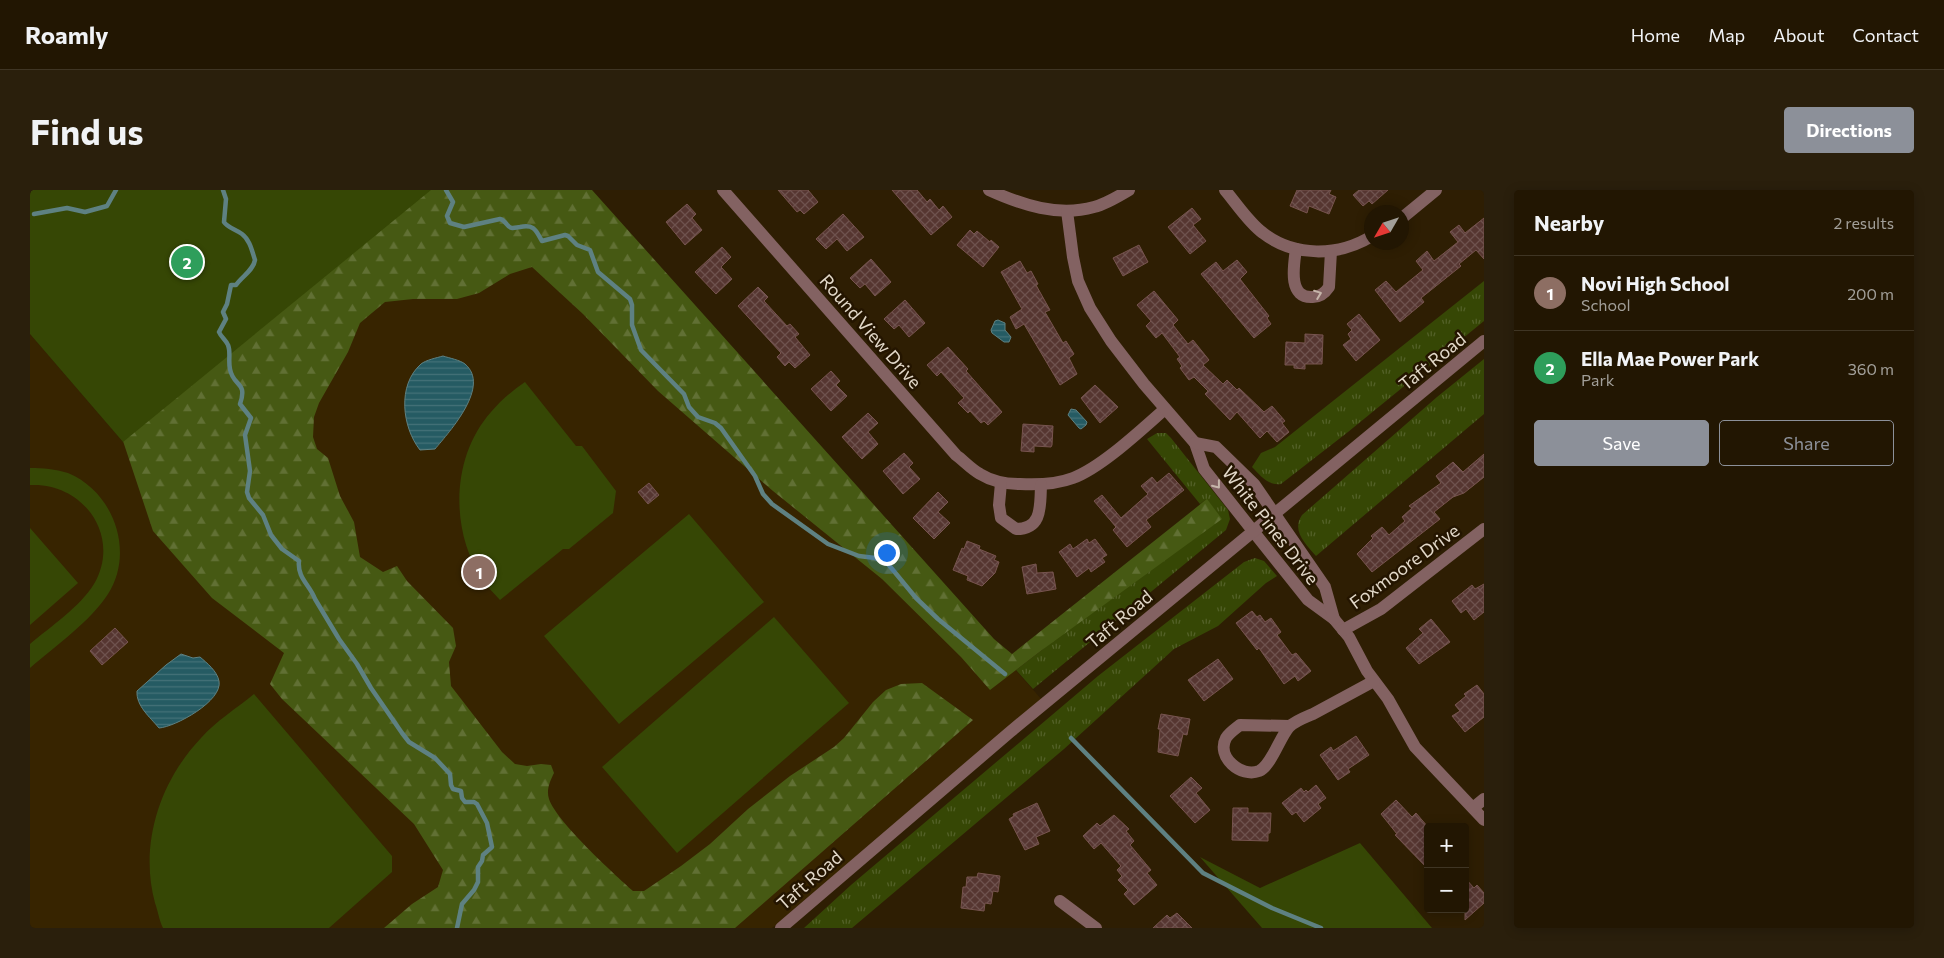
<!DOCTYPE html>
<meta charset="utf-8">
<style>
:root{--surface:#221602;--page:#2a1f0c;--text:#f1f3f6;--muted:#a29f99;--line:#3f3524;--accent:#8c9099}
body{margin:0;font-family:Commissioner,sans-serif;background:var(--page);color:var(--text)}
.controls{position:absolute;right:15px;bottom:15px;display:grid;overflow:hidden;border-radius:5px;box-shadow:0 2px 12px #0003}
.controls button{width:45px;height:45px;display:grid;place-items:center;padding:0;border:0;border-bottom:1px solid var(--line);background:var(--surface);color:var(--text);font:25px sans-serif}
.compass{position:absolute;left:1334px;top:15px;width:45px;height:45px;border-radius:50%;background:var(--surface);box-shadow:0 2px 12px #0003;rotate:231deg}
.you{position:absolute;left:856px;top:362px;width:18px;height:18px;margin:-12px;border:4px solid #fff;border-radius:50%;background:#1a73e8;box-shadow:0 0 0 8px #1a73e833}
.badge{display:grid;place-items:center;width:32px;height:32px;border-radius:50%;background:var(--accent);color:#fff;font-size:16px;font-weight:700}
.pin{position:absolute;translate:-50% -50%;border:2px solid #fff;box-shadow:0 1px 5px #0006}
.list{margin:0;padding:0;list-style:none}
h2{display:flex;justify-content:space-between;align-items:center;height:65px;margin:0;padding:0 20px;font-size:21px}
h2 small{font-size:16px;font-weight:400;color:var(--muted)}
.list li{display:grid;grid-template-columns:32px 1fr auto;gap:15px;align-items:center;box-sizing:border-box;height:75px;padding:0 20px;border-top:1px solid var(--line)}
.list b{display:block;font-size:19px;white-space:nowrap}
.list p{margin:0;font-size:16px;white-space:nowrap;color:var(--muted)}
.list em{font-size:16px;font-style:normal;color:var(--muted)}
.actions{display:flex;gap:10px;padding:15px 20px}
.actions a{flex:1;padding:11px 0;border:1px solid var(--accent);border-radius:5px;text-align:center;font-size:18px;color:var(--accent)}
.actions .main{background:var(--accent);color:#fff}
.map{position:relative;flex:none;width:1454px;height:738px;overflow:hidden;border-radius:5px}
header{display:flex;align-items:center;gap:30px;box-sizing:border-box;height:70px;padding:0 25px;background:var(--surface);border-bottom:1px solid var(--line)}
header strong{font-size:24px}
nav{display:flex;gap:28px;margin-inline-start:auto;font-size:18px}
.intro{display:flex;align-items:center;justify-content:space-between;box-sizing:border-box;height:120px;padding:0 30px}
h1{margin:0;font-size:35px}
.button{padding:12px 22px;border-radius:5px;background:var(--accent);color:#fff;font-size:18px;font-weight:700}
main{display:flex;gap:30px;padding:0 30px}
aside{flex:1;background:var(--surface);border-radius:5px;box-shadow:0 2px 12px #0003}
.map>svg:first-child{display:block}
.built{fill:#372400}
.grass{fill:url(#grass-tufts)}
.forest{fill:url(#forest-firs)}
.green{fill:#364705}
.water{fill:url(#water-rules);stroke:#5e8182}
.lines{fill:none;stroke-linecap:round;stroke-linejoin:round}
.stream{stroke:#5e8182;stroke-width:4.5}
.building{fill:url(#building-cross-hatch);stroke:#77544f}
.minor{stroke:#836262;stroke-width:12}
.oneway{stroke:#c6b5aa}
.labels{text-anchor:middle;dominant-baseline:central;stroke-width:5;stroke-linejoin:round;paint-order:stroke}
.street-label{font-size:18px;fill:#e3d9c9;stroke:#241500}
</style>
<header>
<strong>Roamly</strong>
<nav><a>Home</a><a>Map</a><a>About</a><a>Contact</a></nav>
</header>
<div class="intro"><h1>Find us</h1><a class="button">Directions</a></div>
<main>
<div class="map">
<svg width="1454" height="738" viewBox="0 0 1454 738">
<defs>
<pattern id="grass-tufts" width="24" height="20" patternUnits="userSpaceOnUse" patternTransform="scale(1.25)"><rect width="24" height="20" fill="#364705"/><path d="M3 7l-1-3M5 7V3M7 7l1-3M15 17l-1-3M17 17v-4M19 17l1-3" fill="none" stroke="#536128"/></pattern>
<pattern id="forest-firs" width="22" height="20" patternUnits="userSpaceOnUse" patternTransform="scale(1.25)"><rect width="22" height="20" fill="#465913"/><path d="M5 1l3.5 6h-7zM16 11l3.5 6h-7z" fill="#617034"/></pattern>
<pattern id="water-rules" width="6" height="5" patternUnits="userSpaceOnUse" patternTransform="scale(1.25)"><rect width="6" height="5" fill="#255b63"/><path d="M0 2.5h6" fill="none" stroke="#447278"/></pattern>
<pattern id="building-cross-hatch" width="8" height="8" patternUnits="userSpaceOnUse" patternTransform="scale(1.25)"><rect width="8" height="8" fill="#563631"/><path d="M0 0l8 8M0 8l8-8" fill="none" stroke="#6e524e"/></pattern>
</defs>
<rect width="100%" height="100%" fill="#2e1e03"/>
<polygon class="built" points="561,0 1013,511 742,738 0,738 0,144 93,252"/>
<g class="grass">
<path d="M1454,91V131L1318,242L1251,294C1238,296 1230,285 1222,277L1231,263L1245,257Z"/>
<path d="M1454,169V224L1286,366C1276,354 1261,341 1272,325L1407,207Z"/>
<polygon points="1127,243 1136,243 1141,248 1198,320 1200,329 1196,340 1003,499 986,480 1012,460 1176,309 1170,314 1117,249"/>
<polygon points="1225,368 1234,371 1247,386 1236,393 1188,436 1144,459 1034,559 822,738 774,738 821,695 1068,486 1214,372"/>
</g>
<path class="forest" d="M0,0H562L964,449L982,464L1177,309L1192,329L1012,460L960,500L931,467L852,389L743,301L628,201L553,124L502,77L480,84L449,103L427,109H383L355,112L330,133L318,162L289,213L284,227L283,247L287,259L298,268L310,306L324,332L330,367L353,382L367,376L377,391L423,438L426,456L419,472L421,496L472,562L485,574L497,576L511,574L521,575L524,583C520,591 516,600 519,609C526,631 584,684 603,701H614L651,676L680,654L718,619L760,586L804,557L814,548L843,512L856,500L871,494L892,493L943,530L705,738H354L382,714L408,697L413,680L384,634L252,509L240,494L254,463L182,408L123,341L67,173Z"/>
<g class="green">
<polygon points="0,0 401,0 93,252 0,144"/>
<path d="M495,192L546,256H552L586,301L583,323L539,359H533L470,410C464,403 457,397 452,389C420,340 421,267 461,222C471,210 482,201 495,192Z"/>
<path d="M0,278C13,278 25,279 38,283C84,302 105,362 78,404C61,431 24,457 0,478V454C20,437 50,417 64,394C92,346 53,292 0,295Z"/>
<polygon points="659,324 734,412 589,534 514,446"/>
<polygon points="0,338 48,393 0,435"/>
<polygon points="744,427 819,513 647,663 572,577"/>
<path d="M224,504L362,666V682L299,738H133C129,730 128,721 125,713C109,654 130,591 171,548C186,531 207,518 224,504Z"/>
<polygon points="1330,653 1402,738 1232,738 1170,667 1230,698"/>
</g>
<g class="water">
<polygon points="968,130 975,133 975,140 981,147 979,152 974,152 962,143 961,140 965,131"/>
<path d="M413,166C419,168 430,170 435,174C461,196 420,241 405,259L390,260C372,237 367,195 391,174C396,170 406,168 413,166Z"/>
<polygon points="1041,219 1046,220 1057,232 1056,235 1051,239 1049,238 1038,225"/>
<path d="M151,464L163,468L170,467C177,473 187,481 189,491C193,511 145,537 129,538C120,527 106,516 107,501L136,475Z"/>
</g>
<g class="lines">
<g class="stream">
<path d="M193,0L196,9L194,32C198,38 205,39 212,44C220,50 222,61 225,70C223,81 212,86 206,95H201L197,114L193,122L196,129L189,142C191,147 196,150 198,155C201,162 198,171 200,179C203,197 218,191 210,214L221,228L215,245L220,281L217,302L219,308L233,325L241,345L252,359L269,371C267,388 280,395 285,409L309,449L327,474L341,498L372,543L379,552L405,568L420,584L421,595L423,599L431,601L432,608L435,612H444L447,614L457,633L462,657L453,665L452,671L448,677V692L444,700L432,714L427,738"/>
<path d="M416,0L423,12L417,26L420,33L434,37L470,29C476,30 477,38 482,38C483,38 490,37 490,37C505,34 506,41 512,51L535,45L538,46L547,55L560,60L568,82L600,109L602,115V135L611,160L654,204L659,217L668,227L685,233L691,238L725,286L733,304L742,314L798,354L829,366L845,368L858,374L886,408L908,429L975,484"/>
<polyline points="4,24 37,18 55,22 77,16 86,0"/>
<polyline points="1041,548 1173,683 1242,718 1291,738"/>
</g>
</g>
<g class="building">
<polygon points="748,0 778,0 788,12 774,24 770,20 767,22"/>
<polygon points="862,0 887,0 897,12 900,9 909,20 913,16 922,27 901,45"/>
<polygon points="1267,0 1301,0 1299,4 1306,7 1299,24 1279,16 1277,23 1260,16"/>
<polygon points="1329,0 1358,0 1342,14 1339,11 1333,16 1323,5"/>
<polygon points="657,14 666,24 662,28 672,40 655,55 636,32"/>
<polygon points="1162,18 1171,29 1163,35 1176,51 1160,64 1138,37"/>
<polygon points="813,24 834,47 817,61 807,49 796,59 786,49"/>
<polygon points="1454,28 1454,69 1446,60 1429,74 1431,76 1391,108 1394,112 1370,132 1345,100 1356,91 1366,102 1393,80 1386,71 1397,61 1404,71 1428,52 1420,42 1429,35 1435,43"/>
<polygon points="940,40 944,44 947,41 960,52 961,50 969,57 953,77 927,55"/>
<polygon points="1109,55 1118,72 1093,86 1083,68"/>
<polygon points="692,57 701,67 691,77 702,89 686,104 665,82"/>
<polygon points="841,69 861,92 845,106 835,94 830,98 820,88"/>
<polygon points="1207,70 1217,82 1210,89 1239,126 1237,128 1241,134 1224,148 1171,84 1186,72 1193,81"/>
<polygon points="990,71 997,83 1001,81 1008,94 1006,95 1020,120 1015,122 1033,153 1036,151 1044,164 1039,168 1047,184 1030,195 994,134 986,139 980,127 992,119 971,82"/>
<polygon points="728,97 738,107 734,111 757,136 760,134 769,144 765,147 780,165 765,178 759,172 755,176 747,167 751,163 708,116"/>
<polygon points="1124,101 1148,130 1143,135 1158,154 1163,150 1179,170 1173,175 1193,194 1197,190 1207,200 1209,198 1234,222 1242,216 1255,231 1252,233 1259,242 1247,252 1237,241 1230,248 1207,222 1200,230 1175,204 1178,201 1164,187 1159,190 1150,178 1152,176 1147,169 1150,167 1132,143 1126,148 1116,136 1121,131 1107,115"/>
<polygon points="875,110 895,133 879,147 869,135 864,139 854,129"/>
<polygon points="1329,124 1350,150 1326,171 1313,155 1321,149 1318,144 1322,140 1317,134"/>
<polygon points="1275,144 1293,145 1292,174 1275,174 1275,179 1264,178 1264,175 1255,175 1256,152 1275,153"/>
<polygon points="918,157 938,179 936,181 972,222 958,235 954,231 951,233 940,221 938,223 928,213 934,208 911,182 907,186 897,175"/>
<polygon points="801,181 810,191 806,195 817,206 801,221 781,199"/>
<polygon points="1065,195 1088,217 1070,233 1051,208"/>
<polygon points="838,223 848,233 838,242 848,254 832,269 812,247"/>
<polygon points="993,234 1023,236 1022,255 1021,257 1004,256 1004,262 991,261"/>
<polygon points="874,263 883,273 879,277 890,289 873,304 853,281"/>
<polygon points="1454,264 1454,287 1434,303 1423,307 1404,322 1410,329 1342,382 1327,364 1343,348 1341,346 1352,337 1359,345 1375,331 1372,327 1382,318 1379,316 1411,293 1406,286 1423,272 1433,282"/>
<polygon points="1139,283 1154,300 1116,330 1121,337 1097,357 1083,340 1086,337 1064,311 1072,305 1091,328 1118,304 1111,296 1122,287 1127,293"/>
<polygon points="619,293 629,305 618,314 608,302"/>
<polygon points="908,302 918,312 908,322 920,333 904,349 883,328"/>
<polygon points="1057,349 1059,353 1065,349 1077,365 1072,368 1075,372 1061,382 1059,378 1047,387 1029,362 1040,354 1043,359"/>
<polygon points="937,351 950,356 949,359 966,366 964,370 969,372 965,383 952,396 937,390 938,386 923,380 932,358 934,359"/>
<polygon points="1006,374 1007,383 1023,382 1026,399 997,404 992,377"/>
<polygon points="1454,394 1454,422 1444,430 1436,419 1431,423 1422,411 1442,395 1445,399"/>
<polygon points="1222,421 1227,427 1230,425 1235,432 1241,428 1251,442 1247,445 1262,465 1266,463 1281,481 1268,491 1265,486 1254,494 1229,458 1227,460 1206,433"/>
<polygon points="1401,429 1420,452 1389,474 1376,458 1393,443 1389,439"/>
<polygon points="85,438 98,452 72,475 60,461"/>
<polygon points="1188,469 1203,489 1174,511 1158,490"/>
<polygon points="1447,495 1454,504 1454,527 1435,542 1422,526 1430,521 1425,515 1436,506 1434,504"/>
<polygon points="1131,524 1160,529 1157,545 1153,544 1148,566 1128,562 1130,539 1128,539"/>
<polygon points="1326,546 1339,565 1318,579 1320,582 1308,590 1290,565 1301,557 1303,561"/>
<polygon points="1161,587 1172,598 1166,603 1180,620 1165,633 1140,606"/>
<polygon points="1286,595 1296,608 1288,614 1291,618 1274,632 1266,622 1262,625 1252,613 1271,598 1274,602 1276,600 1278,602"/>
<polygon points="1366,610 1382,627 1386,623 1398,637 1398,679 1365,645 1367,644 1351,624"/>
<polygon points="1007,613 1020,641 1006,647 1009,654 995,660 979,629 984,626 983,624"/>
<polygon points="1203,618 1218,618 1218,623 1241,623 1240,643 1238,643 1238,651 1202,650"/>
<polygon points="1084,625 1099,639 1096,641 1104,651 1100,655 1121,680 1117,683 1127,695 1104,715 1094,704 1098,700 1088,690 1092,686 1087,680 1091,676 1071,653 1064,659 1053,646 1067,633 1070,636"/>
<polygon points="948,683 970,686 968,702 963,701 961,714 955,713 954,721 931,718 933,697 936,697 937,687 947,687"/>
<polygon points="1435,688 1444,698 1447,695 1454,703 1454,713 1435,730"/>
<polygon points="1147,723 1162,738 1123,738 1137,725 1140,728"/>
</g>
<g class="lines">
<g class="minor">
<path d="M693,0L926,265C934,271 941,279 950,284C963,292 976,294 990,294C1008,295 1027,294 1043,288C1072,277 1111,240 1135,219"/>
<path d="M959,0C992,15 1028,27 1064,17C1076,14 1089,6 1099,0"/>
<path d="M1195,0C1206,13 1219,33 1233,43C1264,67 1308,67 1342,46"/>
<polyline points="1037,21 1043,67 1048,91 1060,118 1081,151 1114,194 1165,253 1174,279 1223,341 1278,410 1304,429 1319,447 1337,481 1358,509 1385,557 1454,630"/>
<polyline points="1372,28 1406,0"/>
<path d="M1266,59C1264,74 1257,109 1283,107C1290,107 1295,103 1299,97L1301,61"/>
<polyline points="1165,253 1186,257 1224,294 1295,397 1304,429"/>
<path d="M971,293L969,315L971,328L986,339C1013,339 1010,315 1011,295"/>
<polyline points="1313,440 1351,419 1454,339"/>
<path d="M1260,536L1210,535C1205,539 1199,543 1196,548C1186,567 1211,588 1229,581C1241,576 1250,547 1259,537C1265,531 1276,527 1283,524C1303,513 1324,502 1344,491"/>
<polyline points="1443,618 1454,609"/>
<polyline points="1030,711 1066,738"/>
<polyline points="751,738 980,542 1454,151"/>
</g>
</g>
<defs><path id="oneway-chevron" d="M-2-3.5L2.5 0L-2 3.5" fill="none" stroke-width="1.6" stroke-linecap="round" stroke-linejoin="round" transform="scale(1.25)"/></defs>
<g class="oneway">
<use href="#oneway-chevron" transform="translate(1288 104) rotate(-21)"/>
<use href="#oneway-chevron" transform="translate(1187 295) rotate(52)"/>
</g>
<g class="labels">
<g class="street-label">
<text transform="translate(841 141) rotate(49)">Round View Drive</text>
<text transform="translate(1402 171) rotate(-39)">Taft Road</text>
<text transform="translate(1241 335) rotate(52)">White Pines Drive</text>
<text transform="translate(1374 376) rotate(-36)">Foxmoore Drive</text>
<text transform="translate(1089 429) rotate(-40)">Taft Road</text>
<text transform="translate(779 690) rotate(-41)">Taft Road</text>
</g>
</g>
</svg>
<div class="controls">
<button>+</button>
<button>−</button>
</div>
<svg class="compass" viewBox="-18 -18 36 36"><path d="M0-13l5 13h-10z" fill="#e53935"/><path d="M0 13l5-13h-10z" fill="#a29f99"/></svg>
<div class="you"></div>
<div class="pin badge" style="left:449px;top:382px;background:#8d6e63">1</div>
<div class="pin badge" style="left:157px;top:72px;background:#2e9e5b">2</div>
</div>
<aside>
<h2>Nearby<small>2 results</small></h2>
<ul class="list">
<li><span class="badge" style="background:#8d6e63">1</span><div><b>Novi High School</b><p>School</p></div><em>200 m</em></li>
<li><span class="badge" style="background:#2e9e5b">2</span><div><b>Ella Mae Power Park</b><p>Park</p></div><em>360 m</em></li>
</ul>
<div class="actions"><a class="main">Save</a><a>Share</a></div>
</aside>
</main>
